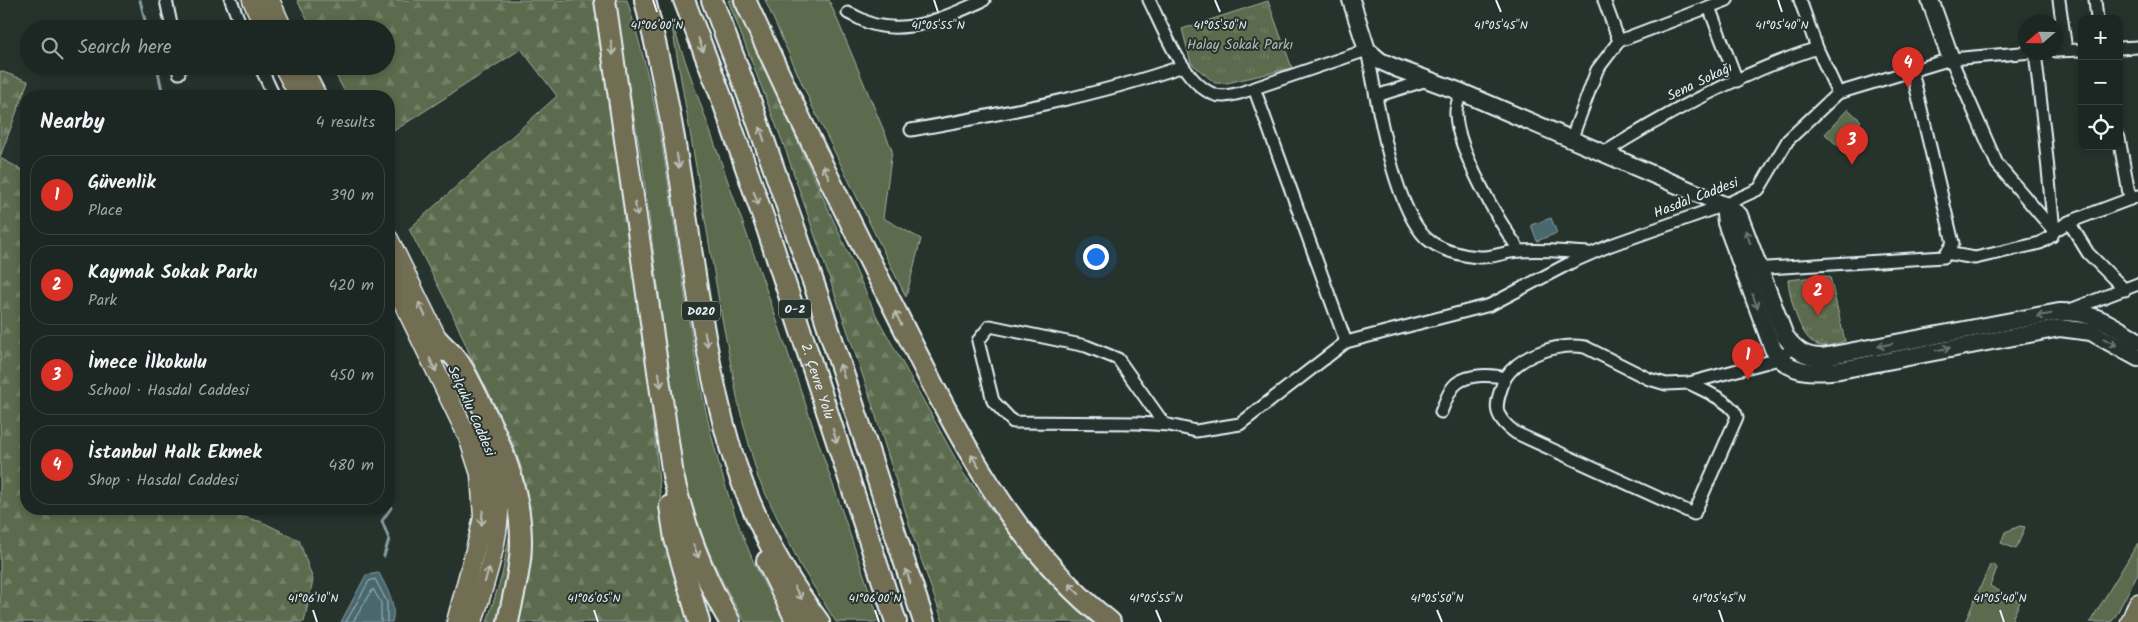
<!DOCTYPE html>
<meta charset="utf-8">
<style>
:root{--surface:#1c2622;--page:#29322f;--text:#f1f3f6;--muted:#a0a5a5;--line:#3a4340;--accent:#d93025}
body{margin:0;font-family:Kalam,sans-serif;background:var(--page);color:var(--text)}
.controls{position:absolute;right:15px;top:15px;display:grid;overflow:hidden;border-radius:10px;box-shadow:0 2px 8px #0003}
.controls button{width:45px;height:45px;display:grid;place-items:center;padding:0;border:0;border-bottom:1px solid var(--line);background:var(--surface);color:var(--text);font:25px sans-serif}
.compass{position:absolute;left:2018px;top:15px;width:45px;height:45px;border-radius:50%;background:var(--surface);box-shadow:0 2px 8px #0003;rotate:250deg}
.you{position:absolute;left:1095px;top:256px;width:18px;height:18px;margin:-12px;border:4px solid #fff;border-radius:50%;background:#1a73e8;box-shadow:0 0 0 8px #1a73e833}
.badge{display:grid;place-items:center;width:32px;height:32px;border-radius:50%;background:var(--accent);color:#fff;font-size:16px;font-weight:700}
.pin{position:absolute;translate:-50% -41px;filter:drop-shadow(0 1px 2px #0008)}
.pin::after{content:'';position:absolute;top:26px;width:18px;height:15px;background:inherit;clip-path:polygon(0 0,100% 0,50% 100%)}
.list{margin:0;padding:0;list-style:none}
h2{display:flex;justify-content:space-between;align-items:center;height:65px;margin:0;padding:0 20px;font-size:21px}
h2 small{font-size:16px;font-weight:400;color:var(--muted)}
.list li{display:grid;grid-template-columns:32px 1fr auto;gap:15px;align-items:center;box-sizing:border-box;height:80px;margin:0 10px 10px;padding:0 10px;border:1px solid var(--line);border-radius:20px}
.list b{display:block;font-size:19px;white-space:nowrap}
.list p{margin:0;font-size:16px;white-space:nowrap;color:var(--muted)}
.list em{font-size:16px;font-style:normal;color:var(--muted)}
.icon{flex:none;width:28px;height:28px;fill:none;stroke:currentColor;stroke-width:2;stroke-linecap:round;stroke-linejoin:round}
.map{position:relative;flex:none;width:2138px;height:622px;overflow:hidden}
.search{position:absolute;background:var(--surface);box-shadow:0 2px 8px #0003;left:20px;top:20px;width:375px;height:55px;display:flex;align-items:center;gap:12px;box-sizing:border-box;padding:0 18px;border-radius:28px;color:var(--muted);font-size:19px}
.panel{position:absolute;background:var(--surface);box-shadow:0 2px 8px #0003;left:20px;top:90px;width:375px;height:425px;border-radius:20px}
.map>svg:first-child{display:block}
.grass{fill:#5c6b4d;stroke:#a2aea2}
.forest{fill:url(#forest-firs);stroke:#a2aea2}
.park{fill:url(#park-tufts);stroke:#a2aea2}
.water{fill:#48676e;stroke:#889ea5}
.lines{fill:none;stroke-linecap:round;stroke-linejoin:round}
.shore{stroke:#a8bac1;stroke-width:1}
.stream{stroke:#889ea5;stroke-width:3}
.street-casing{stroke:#e8f1f8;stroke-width:15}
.secondary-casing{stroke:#e8f1f8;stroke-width:20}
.primary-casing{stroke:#e8f1f8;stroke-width:21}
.highway-casing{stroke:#e8f1f8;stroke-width:24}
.street{stroke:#26332d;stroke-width:11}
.secondary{stroke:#26332d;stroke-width:16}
.primary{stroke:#726e52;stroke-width:18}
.highway{stroke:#726e52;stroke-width:20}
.oneway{stroke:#b9bdb6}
.oneway2{stroke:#6a7674}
.ticks{fill:none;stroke:#e8f1f8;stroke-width:2}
.labels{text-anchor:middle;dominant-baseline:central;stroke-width:4;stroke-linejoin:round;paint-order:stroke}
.shield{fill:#26332d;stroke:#aeb8bb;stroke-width:1}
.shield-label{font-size:12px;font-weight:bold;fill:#e8f1f8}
.park-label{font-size:14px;fill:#b0bbb4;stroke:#26332d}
.street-label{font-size:14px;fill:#e8f1f8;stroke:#26332d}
.ticks-label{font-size:12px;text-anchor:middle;fill:#e8f1f8;stroke:#26332d;stroke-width:4;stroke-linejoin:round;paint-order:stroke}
</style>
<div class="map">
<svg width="2138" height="622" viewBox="0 0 2138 622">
<defs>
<pattern id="forest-firs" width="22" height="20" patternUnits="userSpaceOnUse" patternTransform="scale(1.25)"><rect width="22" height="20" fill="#5c6b4d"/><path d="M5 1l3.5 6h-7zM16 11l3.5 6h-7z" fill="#738167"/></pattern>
<pattern id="park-tufts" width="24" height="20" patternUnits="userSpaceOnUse" patternTransform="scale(1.25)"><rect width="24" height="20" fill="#5c6b4d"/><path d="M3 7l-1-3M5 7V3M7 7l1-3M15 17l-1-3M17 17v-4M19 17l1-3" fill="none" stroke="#738167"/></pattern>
</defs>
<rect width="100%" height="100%" fill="#26332d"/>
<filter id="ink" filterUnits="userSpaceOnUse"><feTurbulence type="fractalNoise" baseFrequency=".02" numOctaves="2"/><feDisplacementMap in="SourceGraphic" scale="10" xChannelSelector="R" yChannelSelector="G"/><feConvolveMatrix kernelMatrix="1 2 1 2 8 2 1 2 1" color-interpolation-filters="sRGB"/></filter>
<g filter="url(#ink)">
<g class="grass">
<path d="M614,0H627C640,42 651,85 659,128C687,281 694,442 764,584C771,597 780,609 788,622H745C713,569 695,523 681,463L642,163Z"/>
<polygon points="765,0 829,0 892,150 883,218 921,239 906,297 812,106"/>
<polygon points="671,21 763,280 880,622 836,622 800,565 758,478 739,407 721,313"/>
<polygon points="1848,109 1861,121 1838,146 1825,134"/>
<polygon points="513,516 515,539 503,622 487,622 502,575"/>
<polygon points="2020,526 2025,527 2016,549 2001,543 2005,532"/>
<polygon points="2138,543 2138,573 2115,617 2111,622 2090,622"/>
<polygon points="1993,564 1997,568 1990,586 2020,602 2012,619 2017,622 1965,622 1990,565"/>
</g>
<g class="forest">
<polygon points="297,0 593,0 599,22 610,92 649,381 663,522 673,574 688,622 519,622 532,558 527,494 522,470 511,438 474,364 452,313 409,229 557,96 521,49 389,134 389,96 347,96 331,66 386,66 386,29 312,29"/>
<polygon points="728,0 734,0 876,315 964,474 1029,559 1094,622 943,622 913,536 869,394 786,151"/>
<polygon points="0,71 28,81 0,157"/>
<polygon points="0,158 26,172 26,509 230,509 233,514 262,522 299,540 313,580 304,622 0,622"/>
</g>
<g class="park">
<polygon points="1268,1 1292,68 1227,83 1215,83 1191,63 1182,29"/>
<path d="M1824,276L1830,277L1845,341C1838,343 1828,347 1822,346C1800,344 1790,298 1788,280Z"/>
</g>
<g class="water">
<polygon points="1551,218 1557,233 1537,241 1531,225"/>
<path d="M379,573C387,589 397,604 392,622H341L366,575Z"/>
</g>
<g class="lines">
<g class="shore">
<polyline points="346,622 369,581 375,579 387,602 387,622"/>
<polyline points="353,622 373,589 381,603 381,622"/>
</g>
<g class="stream">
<polyline points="140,0 147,29"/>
<polyline points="157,66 163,96"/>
<polyline points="384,556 389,539 382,521 391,508 389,504"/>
</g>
<defs>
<g id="street">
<polyline points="166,0 172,29"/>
<polyline points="231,0 242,29"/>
<path d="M1149,0C1163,28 1183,82 1213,94C1221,98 1232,95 1240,93L1367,50C1377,99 1392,204 1426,238C1439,250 1462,256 1479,257C1492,258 1507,251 1520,251C1543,249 1566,252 1589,253"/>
<polyline points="1604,0 1619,41"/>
<polyline points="1800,0 1817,48 1838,93"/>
<polyline points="2059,0 2066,50"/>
<polyline points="2095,0 2097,19"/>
<polyline points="1709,7 1737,81"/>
<path d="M848,13C855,16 862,20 869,23C908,36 949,16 984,0"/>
<polyline points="2119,48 2138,47"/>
<polyline points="2056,51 2082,50"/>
<polyline points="1951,59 1997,164 2054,231 2069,222 2138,196"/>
<polyline points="178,66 179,73"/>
<polyline points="260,66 274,96"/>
<polyline points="1254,88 1346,342"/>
<path d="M1461,92C1459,99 1455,107 1456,115C1458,151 1498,221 1520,251"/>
<polyline points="1376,96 1427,80"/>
<path d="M911,130C1001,114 1097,96 1183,66"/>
<polyline points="2119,138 2130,199"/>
<polyline points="1571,140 1597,70 1619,41 1727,0"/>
<path d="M1602,154C1670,111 1741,73 1817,48"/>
<polyline points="2069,222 2088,253 2125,290"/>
<polyline points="1946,253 1975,258 2040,243 2052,236 2054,231 2045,139 2035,52"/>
<polyline points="1752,269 1944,257 1953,243 1912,71"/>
<polyline points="2070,310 2138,284"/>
<path d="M1505,378C1495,405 1491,415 1516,433L1694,514L1737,417C1734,402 1702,390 1689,383"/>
<path d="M1441,412C1445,403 1449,389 1457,383C1469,374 1492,374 1505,378C1521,354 1558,343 1585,347L1649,379L1666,384L1689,383L1779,359L1794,347"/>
<polyline points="1169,425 1164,424 1118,359 1086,346 990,326 978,341 993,401 1013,422 1137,423 1169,425 1196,431 1240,424 1346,342 1490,305 1570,263 1611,245 1724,205 1759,189 1788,140 1838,93 1951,59 2032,52"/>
</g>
<g id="secondary">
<path d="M1351,0L1367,50L1380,61L1396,68L1461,92L1724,205L1739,215L1785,336C1795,350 1805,357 1822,357L2059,312C2093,311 2111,324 2138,341"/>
<polyline points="1930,0 1951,59"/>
<path d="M1724,205L1726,223L1773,349C1788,375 1814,373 1840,370L2060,328L2091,332L2138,358"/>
</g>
<g id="primary">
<polyline points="252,0 265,29"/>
<polyline points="270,0 283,29"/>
<polyline points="283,66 299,96"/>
<polyline points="302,66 317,96"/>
<polyline points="389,239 444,352"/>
<polyline points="389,274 468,437 480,474 483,517 479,535 456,622"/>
<path d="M473,622C495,547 515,503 481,426"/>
<polyline points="2130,622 2138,603"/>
</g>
<g id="highway">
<path d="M605,0L673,476C685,528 703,576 730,622"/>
<path d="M645,0C660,60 672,121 681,182C695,271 705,361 730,447C749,509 780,570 819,622"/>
<path id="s1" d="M684,0L721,96L767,228L896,622"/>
<polyline points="712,0 750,100 817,293 924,622"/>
<path d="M745,0C793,105 842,208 895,310C950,420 1010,545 1110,622"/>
<path d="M438,340C444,347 452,353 457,360C466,372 472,387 479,400C502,445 521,491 521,542C521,569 513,596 508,622"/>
<polyline points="670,506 675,539 699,622"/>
<polyline points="767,561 797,622"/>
</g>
</defs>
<use href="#street" class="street-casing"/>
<use href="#secondary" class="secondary-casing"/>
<use href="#primary" class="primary-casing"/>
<use href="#highway" class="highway-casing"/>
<use href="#street" class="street"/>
<use href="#secondary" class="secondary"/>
<use href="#primary" class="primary"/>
<use href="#highway" class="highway"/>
</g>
<defs><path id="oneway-shaft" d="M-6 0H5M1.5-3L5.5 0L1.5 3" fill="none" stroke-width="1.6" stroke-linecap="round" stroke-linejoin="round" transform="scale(1.25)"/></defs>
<g class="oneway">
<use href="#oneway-shaft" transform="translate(701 45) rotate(69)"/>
<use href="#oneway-shaft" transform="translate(612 48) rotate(81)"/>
<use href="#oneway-shaft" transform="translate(762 134) rotate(-109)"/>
<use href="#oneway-shaft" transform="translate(678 161) rotate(81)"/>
<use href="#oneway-shaft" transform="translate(826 172) rotate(-116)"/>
<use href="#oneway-shaft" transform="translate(756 198) rotate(70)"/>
<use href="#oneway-shaft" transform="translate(636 209) rotate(81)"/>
<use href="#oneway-shaft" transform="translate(422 309) rotate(-116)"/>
<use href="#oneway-shaft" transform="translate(898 318) rotate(-116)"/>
<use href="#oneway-shaft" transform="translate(706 339) rotate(79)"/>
<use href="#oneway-shaft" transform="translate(433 365) rotate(64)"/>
<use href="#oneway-shaft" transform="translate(842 371) rotate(-108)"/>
<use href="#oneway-shaft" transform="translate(660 380) rotate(82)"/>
<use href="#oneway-shaft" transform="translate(835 436) rotate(73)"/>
<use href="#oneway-shaft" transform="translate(975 461) rotate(-122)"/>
<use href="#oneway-shaft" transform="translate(482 518) rotate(95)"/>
<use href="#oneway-shaft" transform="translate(696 551) rotate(67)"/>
<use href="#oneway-shaft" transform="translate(487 575) rotate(-73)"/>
<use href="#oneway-shaft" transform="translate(908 576) rotate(-108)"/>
<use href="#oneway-shaft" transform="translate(1074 589) rotate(-135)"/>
<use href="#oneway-shaft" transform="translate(798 593) rotate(59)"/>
</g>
<g class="oneway2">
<use href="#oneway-shaft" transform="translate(1748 237) rotate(-110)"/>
<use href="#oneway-shaft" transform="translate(1755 301) rotate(69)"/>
<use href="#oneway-shaft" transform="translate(2044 315) rotate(170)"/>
<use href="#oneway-shaft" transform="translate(2110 342) rotate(30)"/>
<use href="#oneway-shaft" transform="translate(1885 345) rotate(169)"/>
<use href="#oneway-shaft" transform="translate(1943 349) rotate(-11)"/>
</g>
</g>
<path class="ticks" d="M653,0L657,12M934,0L938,12M1215,0L1220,12M1496,0L1501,12M1778,0L1782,12M313,610L317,622M594,610L598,622M875,610L879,622M1156,610L1161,622M1437,610L1442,622M1719,610L1723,622M2000,610L2004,622"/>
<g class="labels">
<g class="shield">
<rect x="779" y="299.5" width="32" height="19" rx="4"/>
<rect x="682" y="301.5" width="38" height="19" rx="4"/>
</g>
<g class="shield-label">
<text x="795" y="309">O-2</text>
<text x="701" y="311">D020</text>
</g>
<g class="park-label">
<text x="1240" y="45">Halay Sokak Parkı</text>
</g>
<g class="street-label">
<text transform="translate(1700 82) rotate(-26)">Sena Sokağı</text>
<text transform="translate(1696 198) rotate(-21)">Hasdal Caddesi</text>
<text stroke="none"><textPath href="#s1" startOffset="404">2. Çevre Yolu</textPath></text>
<text transform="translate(471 411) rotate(66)">Selçuklu Caddesi</text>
</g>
</g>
<g class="ticks-label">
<text x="657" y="29">41°06'00"N</text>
<text x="938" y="29">41°05'55"N</text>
<text x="1220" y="29">41°05'50"N</text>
<text x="1501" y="29">41°05'45"N</text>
<text x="1782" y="29">41°05'40"N</text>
<text x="313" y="602">41°06'10"N</text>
<text x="594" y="602">41°06'05"N</text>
<text x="875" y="602">41°06'00"N</text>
<text x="1156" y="602">41°05'55"N</text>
<text x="1437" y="602">41°05'50"N</text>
<text x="1719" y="602">41°05'45"N</text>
<text x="2000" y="602">41°05'40"N</text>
</g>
</svg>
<div class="controls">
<button>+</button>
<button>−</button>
<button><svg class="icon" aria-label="locate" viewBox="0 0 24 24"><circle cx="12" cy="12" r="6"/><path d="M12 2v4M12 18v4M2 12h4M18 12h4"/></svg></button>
</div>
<svg class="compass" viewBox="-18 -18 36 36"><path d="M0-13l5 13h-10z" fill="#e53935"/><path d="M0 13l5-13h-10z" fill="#a0a5a5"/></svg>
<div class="you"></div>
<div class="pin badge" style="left:1748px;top:380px">1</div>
<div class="pin badge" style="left:1818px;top:316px">2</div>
<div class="pin badge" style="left:1852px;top:165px">3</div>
<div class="pin badge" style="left:1908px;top:88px">4</div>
<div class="search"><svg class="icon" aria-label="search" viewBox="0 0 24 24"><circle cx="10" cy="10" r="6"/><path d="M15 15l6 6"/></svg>Search here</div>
<section class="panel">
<h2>Nearby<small>4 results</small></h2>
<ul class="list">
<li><span class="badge">1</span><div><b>Güvenlik</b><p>Place</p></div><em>390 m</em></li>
<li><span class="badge">2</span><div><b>Kaymak Sokak Parkı</b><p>Park</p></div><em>420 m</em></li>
<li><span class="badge">3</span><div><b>İmece İlkokulu</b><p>School · Hasdal Caddesi</p></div><em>450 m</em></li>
<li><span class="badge">4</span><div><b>İstanbul Halk Ekmek</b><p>Shop · Hasdal Caddesi</p></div><em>480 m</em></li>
</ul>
</section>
</div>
